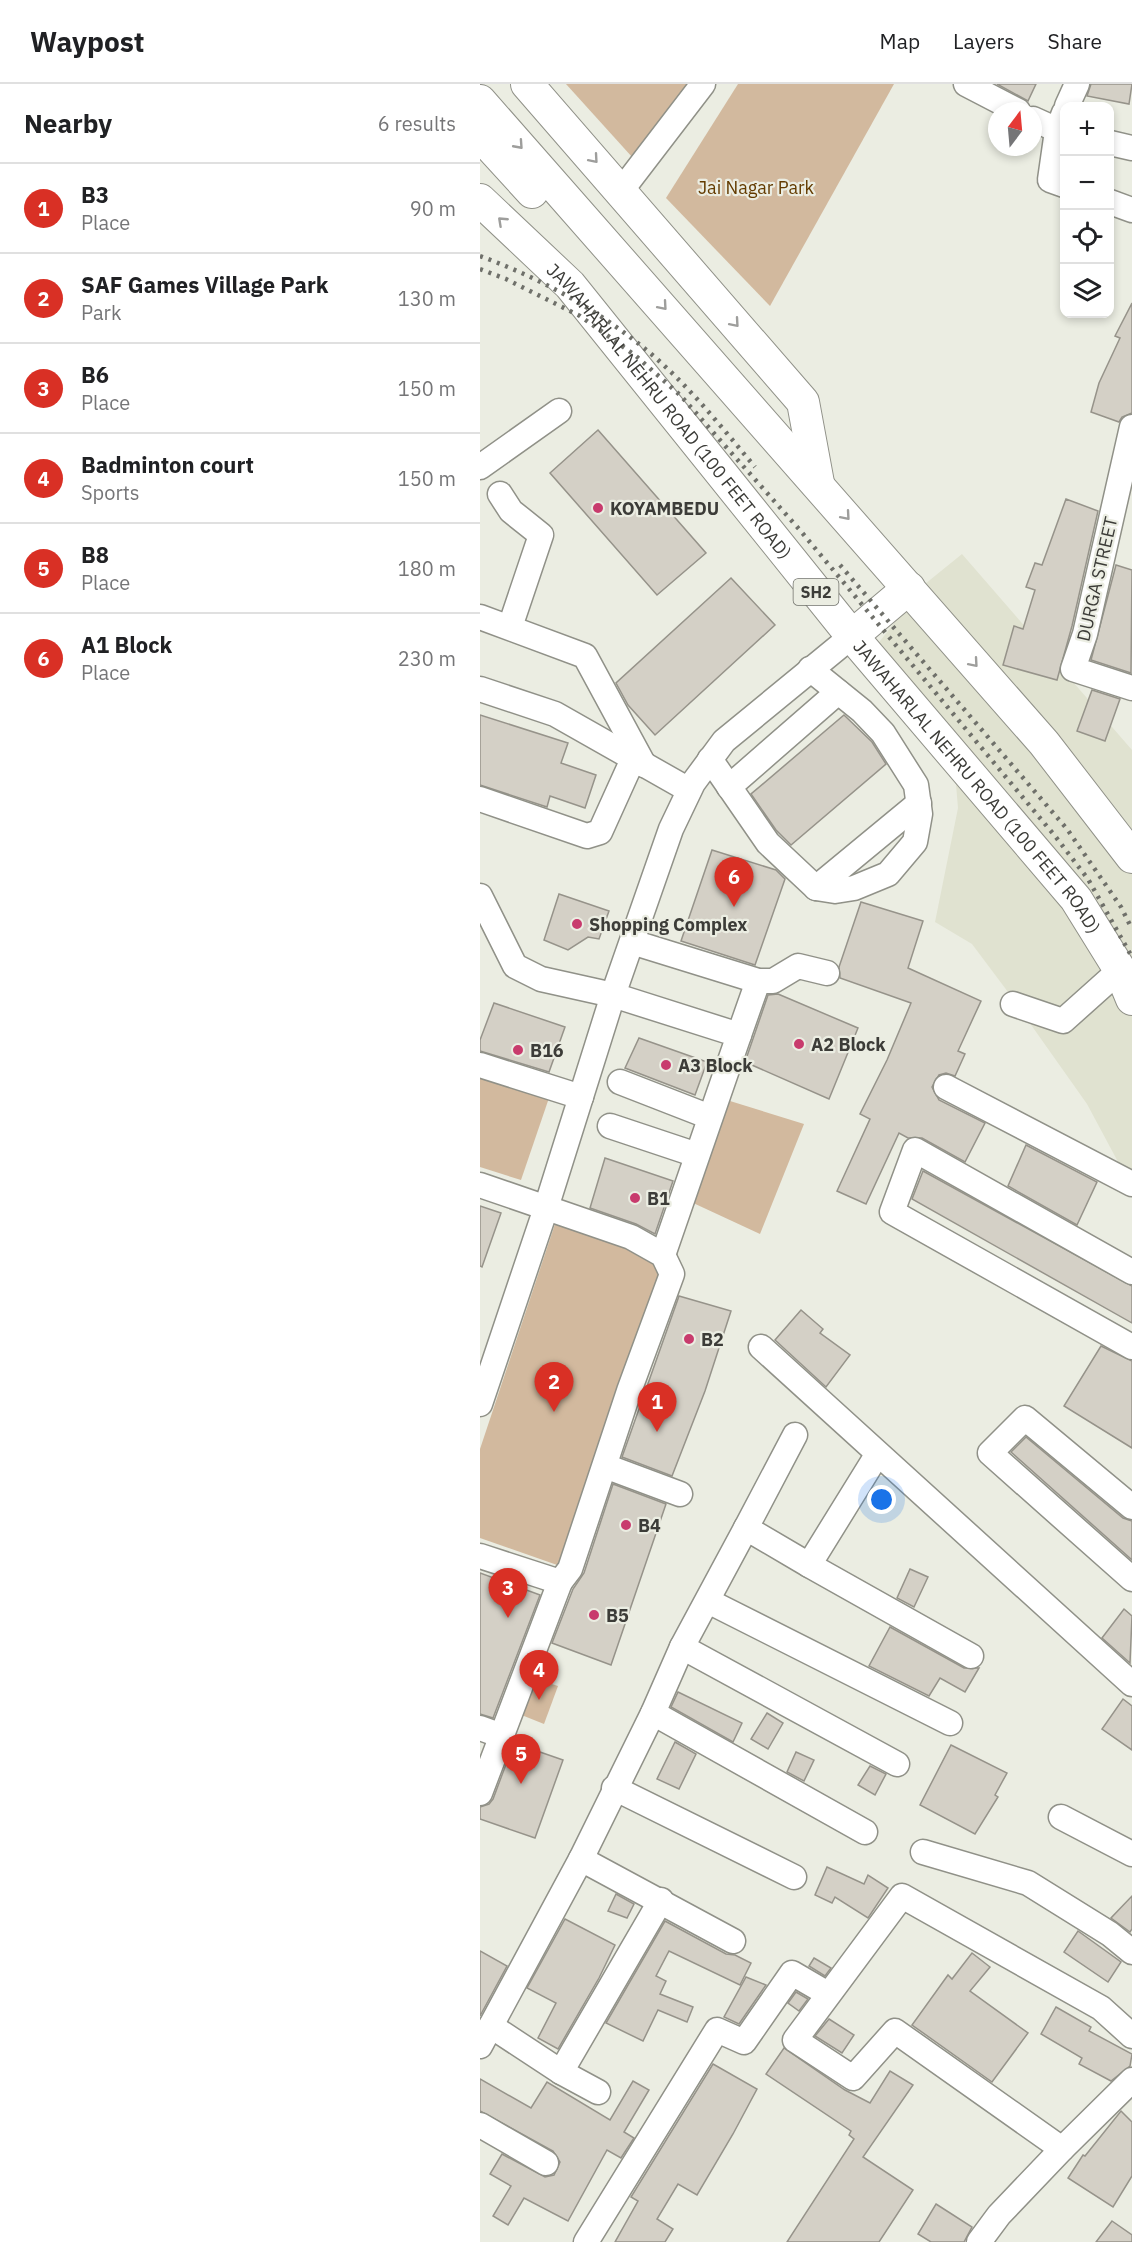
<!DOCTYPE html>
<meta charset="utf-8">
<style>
:root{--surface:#fff;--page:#f2f2f2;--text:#202124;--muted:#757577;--line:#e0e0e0;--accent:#d93025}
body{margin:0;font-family:"IBM Plex Sans",sans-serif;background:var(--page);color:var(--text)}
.controls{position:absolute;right:18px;top:18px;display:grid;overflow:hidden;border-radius:12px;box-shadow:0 3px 9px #0003}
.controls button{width:54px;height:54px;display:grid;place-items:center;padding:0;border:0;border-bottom:2px solid var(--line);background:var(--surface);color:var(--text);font:30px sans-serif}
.compass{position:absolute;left:508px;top:18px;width:54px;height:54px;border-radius:50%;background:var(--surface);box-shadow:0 3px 9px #0003;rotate:16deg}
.you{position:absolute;left:402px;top:1416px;width:21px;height:21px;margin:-15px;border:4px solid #fff;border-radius:50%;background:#1a73e8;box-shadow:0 0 0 9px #1a73e833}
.badge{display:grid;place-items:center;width:39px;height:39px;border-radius:50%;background:var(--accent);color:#fff;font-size:20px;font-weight:700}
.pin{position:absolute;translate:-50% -50px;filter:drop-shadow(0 2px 3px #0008)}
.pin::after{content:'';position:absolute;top:32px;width:21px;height:18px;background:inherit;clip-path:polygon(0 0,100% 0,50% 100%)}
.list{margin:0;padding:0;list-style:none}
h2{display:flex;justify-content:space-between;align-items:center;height:78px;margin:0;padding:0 24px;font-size:26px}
h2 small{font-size:20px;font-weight:400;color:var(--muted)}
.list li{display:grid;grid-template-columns:39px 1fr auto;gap:18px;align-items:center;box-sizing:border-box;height:90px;padding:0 24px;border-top:2px solid var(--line)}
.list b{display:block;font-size:22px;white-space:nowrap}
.list p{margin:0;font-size:20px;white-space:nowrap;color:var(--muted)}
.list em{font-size:20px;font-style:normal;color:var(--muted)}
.icon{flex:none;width:33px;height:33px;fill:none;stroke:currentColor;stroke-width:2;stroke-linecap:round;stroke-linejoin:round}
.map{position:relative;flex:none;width:652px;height:2158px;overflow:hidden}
header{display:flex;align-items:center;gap:36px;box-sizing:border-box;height:84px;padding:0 30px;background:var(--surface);border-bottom:2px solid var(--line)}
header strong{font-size:28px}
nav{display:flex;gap:33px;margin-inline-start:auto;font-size:21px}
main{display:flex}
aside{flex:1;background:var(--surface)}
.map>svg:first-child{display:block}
.built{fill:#e0e2d0}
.green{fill:#d2b99e}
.building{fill:#d4d0c6;stroke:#96938a;stroke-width:1.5}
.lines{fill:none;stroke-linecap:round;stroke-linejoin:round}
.minor-casing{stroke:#909188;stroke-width:27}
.major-casing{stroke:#909188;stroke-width:34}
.minor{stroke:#fff;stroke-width:24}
.major{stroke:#fff;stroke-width:32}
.rail{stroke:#6f706a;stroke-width:4.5;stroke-dasharray:3 6;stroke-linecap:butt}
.oneway{stroke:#9e9e9c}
.poi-dot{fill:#c83b6d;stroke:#ebede2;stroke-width:2}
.labels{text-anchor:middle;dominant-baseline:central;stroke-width:4.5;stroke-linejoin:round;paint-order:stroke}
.shield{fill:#ebede2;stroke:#70716b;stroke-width:1.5}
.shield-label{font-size:16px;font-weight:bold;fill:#3c3c38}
.park-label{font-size:18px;fill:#633b00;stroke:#ebede2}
.street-label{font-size:18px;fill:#3c3c38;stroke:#ebede2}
.poi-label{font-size:18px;font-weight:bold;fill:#3c3c38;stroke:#ebede2;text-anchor:start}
</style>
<header>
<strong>Waypost</strong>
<nav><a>Map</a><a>Layers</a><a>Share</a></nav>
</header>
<main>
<aside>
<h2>Nearby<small>6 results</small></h2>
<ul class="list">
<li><span class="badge">1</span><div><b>B3</b><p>Place</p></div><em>90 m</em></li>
<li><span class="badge">2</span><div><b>SAF Games Village Park</b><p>Park</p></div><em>130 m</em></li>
<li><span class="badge">3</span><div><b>B6</b><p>Place</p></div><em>150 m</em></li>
<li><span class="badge">4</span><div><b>Badminton court</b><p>Sports</p></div><em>150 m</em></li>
<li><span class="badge">5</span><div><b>B8</b><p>Place</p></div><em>180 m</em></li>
<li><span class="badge">6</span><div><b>A1 Block</b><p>Place</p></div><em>230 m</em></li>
</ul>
</aside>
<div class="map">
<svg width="652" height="2158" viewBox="0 0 652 2158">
<rect width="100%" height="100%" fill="#ebede2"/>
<polygon class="built" points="482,470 652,666 652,1104 607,1020 525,904 492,860 455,838 478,724 475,688 385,576 445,500"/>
<g class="green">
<polygon points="86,0 212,0 162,84"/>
<polygon points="258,0 414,0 290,222 186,114"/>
<polygon points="0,988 70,1011 41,1096 0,1083"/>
<polygon points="250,1017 324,1040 280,1150 211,1118"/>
<polygon points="75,1140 136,1158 188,1178 80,1482 0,1454 0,1365"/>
<polygon points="53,1594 78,1602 64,1640 39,1630"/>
</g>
<g class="building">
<polygon points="517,0 556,0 548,17"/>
<polygon points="611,0 652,0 649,20 607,12"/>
<polygon points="652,219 652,329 642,333 639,338 611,328 619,299 640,254 635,252"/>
<polygon points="118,346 226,469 177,511 70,389"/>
<polygon points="586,415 618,427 592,542 577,596 523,581 534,542 543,545 555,506 546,503 555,479 562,481"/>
<polygon points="636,481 652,486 651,589 611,576"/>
<polygon points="251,494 295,541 175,651 148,621 136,599"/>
<polygon points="612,606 640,615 625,657 597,647"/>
<polygon points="0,631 88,659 81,679 116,691 105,724 70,712 67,723 0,701"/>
<polygon points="364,631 392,658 406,680 311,761 296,746 271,710"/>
<polygon points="232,766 296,786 305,795 275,881 201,857"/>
<polygon points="79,810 129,827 119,855 108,853 88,866 64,856"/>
<polygon points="381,818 443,837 428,884 501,917 478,967 485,970 475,992 466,989 459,991 452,1003 459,1016 505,1039 485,1078 442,1054 428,1054 419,1049 386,1120 357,1107 390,1035 380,1030 407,976 431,919 360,894 359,883"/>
<polygon points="298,910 378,944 349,1015 265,978 288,911"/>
<polygon points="14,919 85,943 69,988 0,967 0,956"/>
<polygon points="159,954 227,978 215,1011 145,984"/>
<polygon points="546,1061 617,1098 597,1141 528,1102"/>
<polygon points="125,1074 193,1097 175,1150 156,1140 110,1124"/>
<polygon points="443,1087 652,1202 652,1239 432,1115"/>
<polygon points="0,1122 21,1129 2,1183 0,1182"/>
<polygon points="199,1212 251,1227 225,1307 192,1392 142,1373"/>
<polygon points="321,1226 343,1245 340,1249 370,1271 346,1303 295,1256"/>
<polygon points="621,1262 652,1277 652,1364 584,1322"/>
<polygon points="546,1353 643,1434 652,1437 652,1476 531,1368"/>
<polygon points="133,1400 186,1420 131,1581 72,1559 93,1505 104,1489"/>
<polygon points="430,1485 448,1493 434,1523 417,1514"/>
<polygon points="0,1489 60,1511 13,1634 0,1630"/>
<polygon points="644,1525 652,1532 650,1579 622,1554"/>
<polygon points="410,1543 484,1584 499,1584 485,1608 460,1594 449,1612 389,1582"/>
<polygon points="198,1608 262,1639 253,1658 191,1623"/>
<polygon points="643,1615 652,1622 652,1666 622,1645"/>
<polygon points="287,1629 303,1639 288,1665 271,1655"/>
<polygon points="195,1658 216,1670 199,1705 177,1695"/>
<polygon points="34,1659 83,1676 55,1754 0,1735 0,1723 9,1720 13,1715"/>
<polygon points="471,1661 527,1689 515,1711 518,1713 495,1750 440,1721"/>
<polygon points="316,1668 334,1676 324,1697 307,1688"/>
<polygon points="390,1682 406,1690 395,1711 378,1701"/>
<polygon points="347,1783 384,1800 388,1791 408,1804 388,1834 355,1813 352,1819 335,1811"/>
<polygon points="136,1810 154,1820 147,1834 128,1827"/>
<polygon points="652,1812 652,1845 650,1848 631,1834"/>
<polygon points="85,1835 135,1861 119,1894 78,1965 58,1954 76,1919 47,1904"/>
<polygon points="185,1837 246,1870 255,1871 271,1879 260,1901 189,1867 176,1892 186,1897 180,1910 213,1923 207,1938 178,1926 163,1957 126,1939"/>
<polygon points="598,1847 641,1878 628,1898 584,1868"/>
<polygon points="0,1867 27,1882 0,1932"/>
<polygon points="492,1869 510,1883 490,1907 548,1949 512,1998 432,1941 468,1891 472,1895"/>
<polygon points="334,1874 351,1884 345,1892 329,1882"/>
<polygon points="266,1893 286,1901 259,1940 244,1933"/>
<polygon points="316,1908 328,1915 319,1927 308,1919"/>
<polygon points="576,1923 611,1943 609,1947 652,1970 650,1982 631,1997 599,1980 602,1974 561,1950"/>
<polygon points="349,1935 374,1951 362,1969 335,1952"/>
<polygon points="304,1964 365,2006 390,2019 410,1987 433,2001 383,2073 433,2106 399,2158 307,2158 374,2055 369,2051 371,2047 286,1990"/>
<polygon points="233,1980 277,2005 253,2050 217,2111 198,2100 177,2135 193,2145 185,2158 135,2158 158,2117 151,2113"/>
<polygon points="0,1995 51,2024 67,1998 130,2036 153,1997 169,2006 144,2048 154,2054 141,2074 127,2066 88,2137 44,2114 28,2141 13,2132 31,2102 10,2090 22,2070 65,2093 74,2091 80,2078 73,2067 0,2027"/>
<polygon points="641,2027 652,2038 652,2092 633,2123 588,2094 603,2071 605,2072"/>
<polygon points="456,2120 492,2143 484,2158 451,2158 438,2150"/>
<polygon points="632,2137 652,2151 652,2158 616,2158"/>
</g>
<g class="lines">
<defs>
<g id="minor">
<polyline points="486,0 538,27"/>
<polyline points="587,22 597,0"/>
<polyline points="584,29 577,47 570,96 584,101"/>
<polyline points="553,35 584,49"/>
<polyline points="630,59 652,64"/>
<polyline points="141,107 223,0"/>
<polyline points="630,118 652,126"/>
<polyline points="652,343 605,550 593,585 652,604"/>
<polyline points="0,383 79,327"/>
<polyline points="20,410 31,427 61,451 30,543"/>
<polyline points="0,533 105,572 164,681"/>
<polyline points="0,605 75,630 209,706"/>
<polyline points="230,675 288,759 336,804 355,807 374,804 408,790 435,758 440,730 436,701 403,649 382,627 330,585"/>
<polyline points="249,703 358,608"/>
<polyline points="0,715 107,752 120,748 153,675"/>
<polyline points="336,804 439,719"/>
<polyline points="0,812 35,882 61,895 133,911 259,951 183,1171"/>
<polyline points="152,858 278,897 293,897 318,882 347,889"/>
<polyline points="533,920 583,937 640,886"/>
<polyline points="259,951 278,897"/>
<polyline points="0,981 101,1013"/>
<polyline points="140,998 230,1033"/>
<polyline points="466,1003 652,1100"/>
<polyline points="130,1042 217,1071"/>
<polyline points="0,1101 151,1153 183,1171 192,1190 149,1307 90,1485 80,1498 0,1472"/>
<polyline points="652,1188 435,1066 412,1128 652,1263"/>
<polyline points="281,1263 652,1600"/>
<polyline points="0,1320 66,1124 133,911 191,745 213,699 244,657 372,552"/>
<polyline points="125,1382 200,1410"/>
<polyline points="652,1423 545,1334 510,1369 652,1495"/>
<polyline points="266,1444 315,1351"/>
<polyline points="329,1481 491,1572"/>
<polyline points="228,1517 470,1639"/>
<polyline points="202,1563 417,1680"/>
<polyline points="173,1629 385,1748"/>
<polyline points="0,1644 22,1652"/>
<polyline points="134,1704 314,1793"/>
<polyline points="0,1709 80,1498"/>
<polyline points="581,1733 652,1770"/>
<polyline points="443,1768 548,1799 630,1850 652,1868"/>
<polyline points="101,1775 253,1857"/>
<polyline points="11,1942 81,1988 118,2008"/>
<polyline points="652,1952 621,1924 422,1812 315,1956 373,1994 415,1947 582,2065 652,1996"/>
<polyline points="0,1962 101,1775 173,1629 202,1563 266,1444 329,1481 397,1371"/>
<polyline points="81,1988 181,1816"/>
<polyline points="0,2041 66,2079"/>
<polyline points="106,2158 237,1946 264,1958 312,1889 348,1910"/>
<polyline points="499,2158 519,2131 582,2065"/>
</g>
<g id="major">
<polyline points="47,0 323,318 338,399"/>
<polyline points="0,17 564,659 652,773"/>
<polyline points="0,51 52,108"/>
<path id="s1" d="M0,116L90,201L372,552L596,815L640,886L652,915"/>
<polyline points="372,552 429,504"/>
</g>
</defs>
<use href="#minor" class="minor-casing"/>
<use href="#major" class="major-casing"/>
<use href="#minor" class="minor"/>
<use href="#major" class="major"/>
<g class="rail">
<path d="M0,172C65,196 124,229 177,275C213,307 244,346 275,383"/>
<polyline points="0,185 26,195 100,232 156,272 200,311 319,445 575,752 608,795 652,873"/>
<polyline points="360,481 587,745 641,823 652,845"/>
</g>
</g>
<defs><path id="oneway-chevron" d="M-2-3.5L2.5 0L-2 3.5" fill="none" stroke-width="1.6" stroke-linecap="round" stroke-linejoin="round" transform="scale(1.5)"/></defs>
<g class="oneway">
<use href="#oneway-chevron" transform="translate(39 61) rotate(48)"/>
<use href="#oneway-chevron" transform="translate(114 75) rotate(49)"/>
<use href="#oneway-chevron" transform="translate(22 137) rotate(-137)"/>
<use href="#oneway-chevron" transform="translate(183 222) rotate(49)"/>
<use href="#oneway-chevron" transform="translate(255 239) rotate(49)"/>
<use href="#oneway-chevron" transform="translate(366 432) rotate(49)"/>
<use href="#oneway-chevron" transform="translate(494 579) rotate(49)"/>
</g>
<g class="poi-dot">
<circle cx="118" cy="424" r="6"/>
<circle cx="97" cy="840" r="6"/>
<circle cx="319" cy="960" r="6"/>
<circle cx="38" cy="966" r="6"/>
<circle cx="186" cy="981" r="6"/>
<circle cx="155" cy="1114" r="6"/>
<circle cx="209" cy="1255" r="6"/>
<circle cx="146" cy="1441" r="6"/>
<circle cx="114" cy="1531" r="6"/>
</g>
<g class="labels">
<rect class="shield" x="313.5" y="495" width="45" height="26" rx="4.5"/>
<g class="shield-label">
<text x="336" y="508">SH2</text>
</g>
<g class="park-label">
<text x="276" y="103">Jai Nagar Park</text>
</g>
<g class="street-label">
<text stroke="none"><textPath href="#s1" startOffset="284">JAWAHARLAL NEHRU ROAD (100 FEET ROAD)</textPath></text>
<text transform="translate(617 495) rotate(-77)">DURGA STREET</text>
<text stroke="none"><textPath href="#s1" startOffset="770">JAWAHARLAL NEHRU ROAD (100 FEET ROAD)</textPath></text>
</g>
<g class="poi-label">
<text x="130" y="424">KOYAMBEDU</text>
<text x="109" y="840">Shopping Complex</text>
<text x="331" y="960">A2 Block</text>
<text x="50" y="966">B16</text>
<text x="198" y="981">A3 Block</text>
<text x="167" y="1114">B1</text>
<text x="221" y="1255">B2</text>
<text x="158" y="1441">B4</text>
<text x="126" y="1531">B5</text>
</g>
</g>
</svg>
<div class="controls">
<button>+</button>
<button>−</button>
<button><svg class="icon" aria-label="locate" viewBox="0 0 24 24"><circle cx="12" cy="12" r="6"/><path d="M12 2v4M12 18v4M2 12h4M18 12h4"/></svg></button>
<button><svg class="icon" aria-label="layers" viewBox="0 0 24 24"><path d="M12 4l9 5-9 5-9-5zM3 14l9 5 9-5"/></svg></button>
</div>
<svg class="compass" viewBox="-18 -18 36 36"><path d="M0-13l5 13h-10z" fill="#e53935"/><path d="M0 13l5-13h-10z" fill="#757577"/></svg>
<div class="you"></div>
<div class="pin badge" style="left:177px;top:1348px">1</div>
<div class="pin badge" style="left:74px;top:1328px">2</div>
<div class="pin badge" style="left:28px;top:1534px">3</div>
<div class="pin badge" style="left:59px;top:1616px">4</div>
<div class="pin badge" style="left:41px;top:1700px">5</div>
<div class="pin badge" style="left:254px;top:823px">6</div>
</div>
</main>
